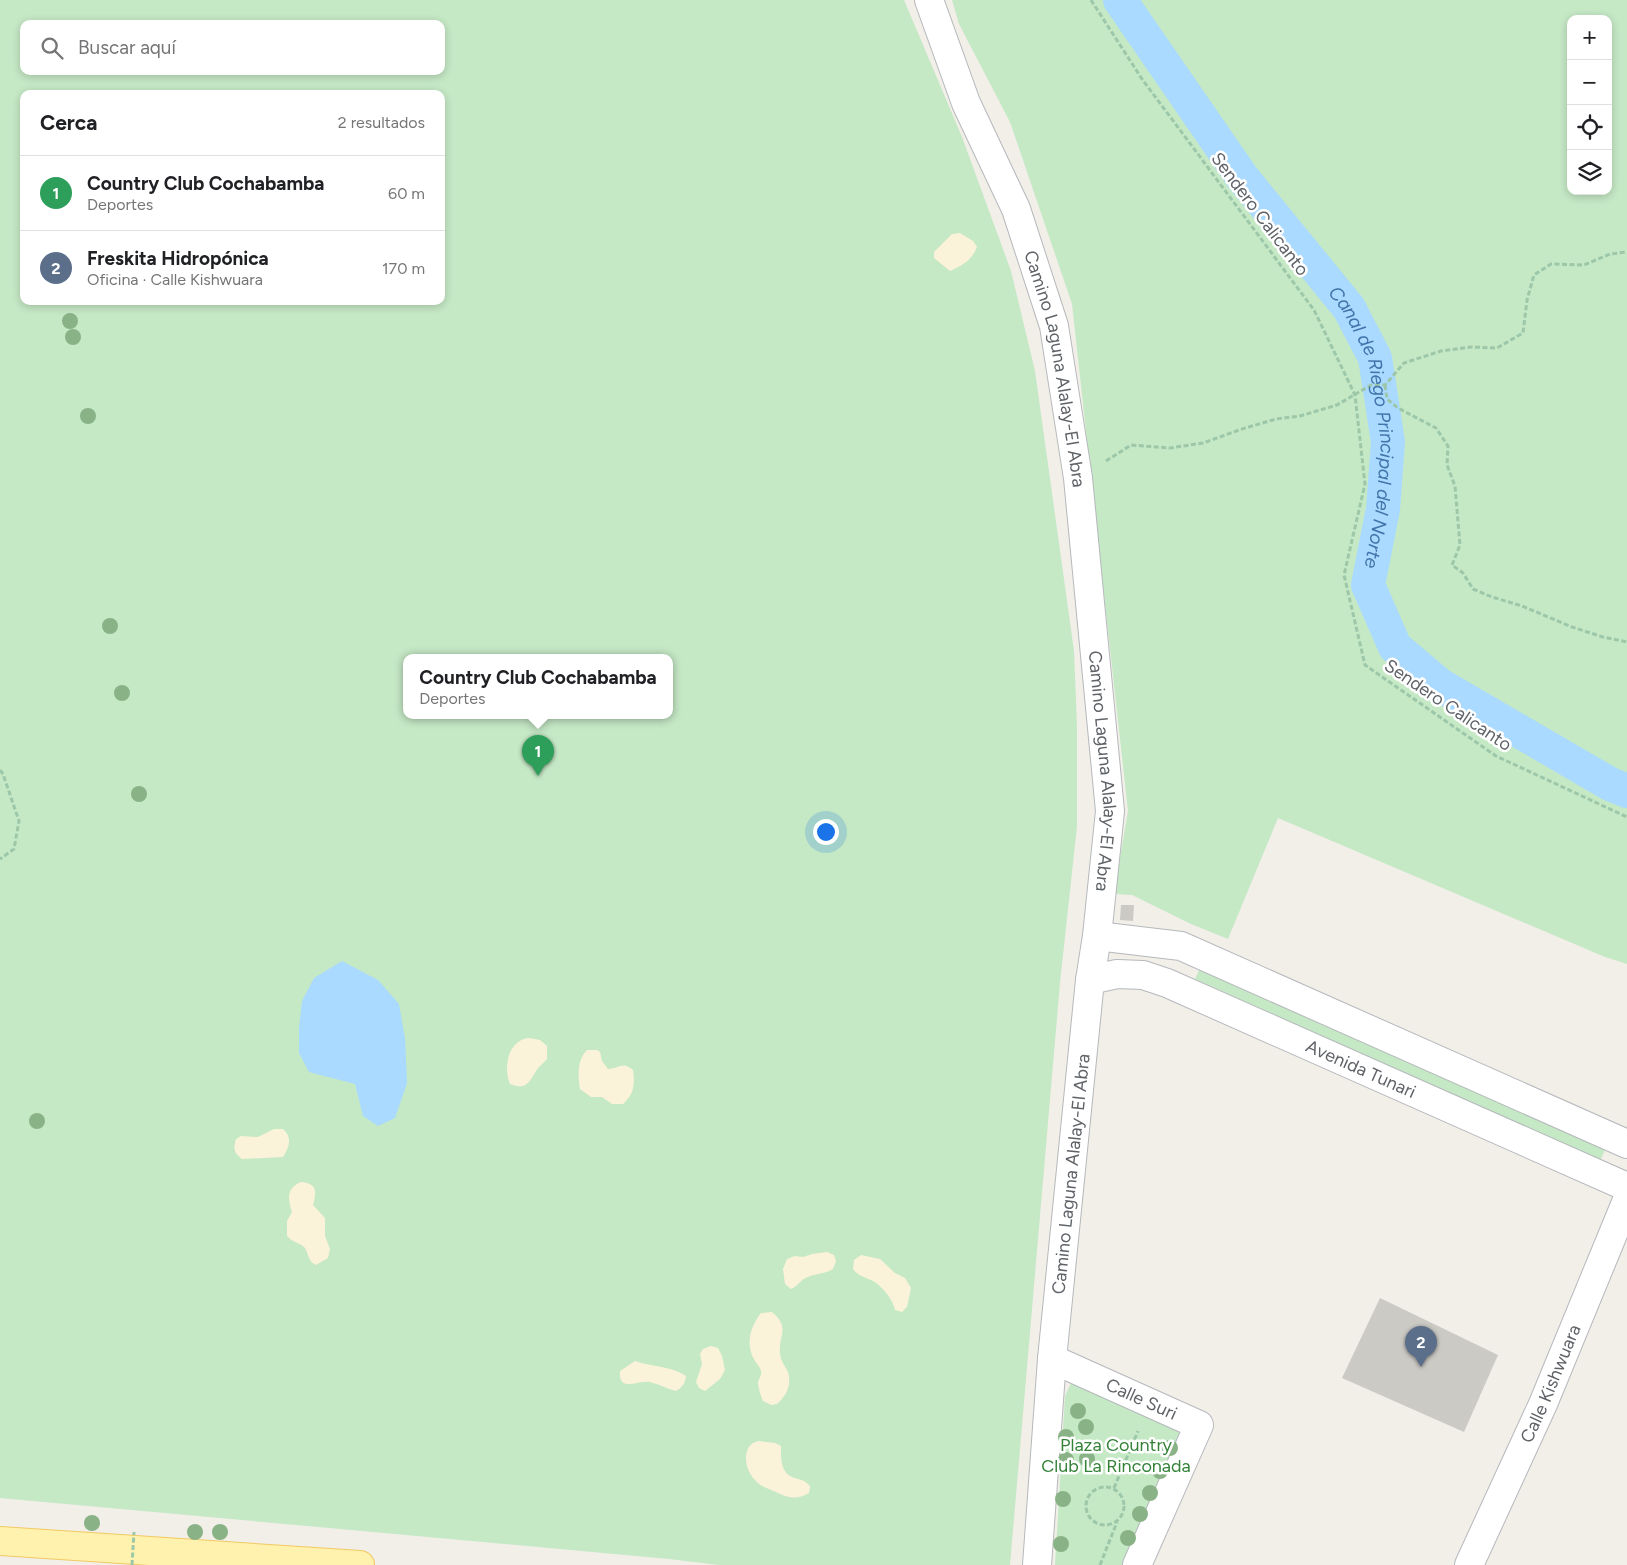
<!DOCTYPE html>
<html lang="es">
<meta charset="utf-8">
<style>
:root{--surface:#fff;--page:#f2f2f2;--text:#202124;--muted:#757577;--line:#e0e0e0;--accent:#7c3aed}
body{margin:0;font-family:Figtree,sans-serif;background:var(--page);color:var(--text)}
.controls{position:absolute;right:15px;top:15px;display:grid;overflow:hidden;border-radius:10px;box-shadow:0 2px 8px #0003}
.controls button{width:45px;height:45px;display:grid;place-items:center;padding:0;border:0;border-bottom:1px solid var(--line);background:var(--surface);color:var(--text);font:25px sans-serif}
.you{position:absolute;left:825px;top:831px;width:18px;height:18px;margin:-12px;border:4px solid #fff;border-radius:50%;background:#1a73e8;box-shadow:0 0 0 8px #1a73e833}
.badge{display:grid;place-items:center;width:32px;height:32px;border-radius:50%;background:var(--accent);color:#fff;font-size:16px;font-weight:700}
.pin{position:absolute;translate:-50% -41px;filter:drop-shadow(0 1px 2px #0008)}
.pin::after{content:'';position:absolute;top:26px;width:18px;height:15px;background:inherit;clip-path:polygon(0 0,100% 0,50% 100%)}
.popup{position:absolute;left:403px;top:654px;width:270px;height:65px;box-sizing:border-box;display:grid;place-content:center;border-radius:10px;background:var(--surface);filter:drop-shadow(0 1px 4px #0005);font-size:16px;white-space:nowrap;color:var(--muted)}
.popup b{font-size:19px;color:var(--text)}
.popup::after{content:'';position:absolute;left:50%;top:100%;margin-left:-10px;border:10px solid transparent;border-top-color:var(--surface)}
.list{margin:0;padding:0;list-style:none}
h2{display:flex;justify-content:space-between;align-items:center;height:65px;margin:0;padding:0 20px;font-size:21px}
h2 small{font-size:16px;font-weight:400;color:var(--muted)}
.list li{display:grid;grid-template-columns:32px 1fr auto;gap:15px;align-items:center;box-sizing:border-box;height:75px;padding:0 20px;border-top:1px solid var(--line)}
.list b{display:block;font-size:19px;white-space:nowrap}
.list p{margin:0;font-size:16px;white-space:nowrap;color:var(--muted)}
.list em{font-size:16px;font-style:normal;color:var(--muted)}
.icon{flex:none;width:28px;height:28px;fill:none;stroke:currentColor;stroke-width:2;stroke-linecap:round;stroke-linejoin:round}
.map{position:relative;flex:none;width:1627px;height:1565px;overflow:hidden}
.search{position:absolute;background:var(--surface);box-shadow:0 2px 8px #0003;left:20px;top:20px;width:425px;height:55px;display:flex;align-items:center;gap:12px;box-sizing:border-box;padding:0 18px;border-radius:10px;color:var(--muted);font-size:19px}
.panel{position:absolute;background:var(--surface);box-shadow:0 2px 8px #0003;left:20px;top:90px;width:425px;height:215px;border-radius:10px}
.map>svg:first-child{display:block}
.green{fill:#c5e8c5;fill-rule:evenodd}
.sand{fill:#fbf3d9}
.water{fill:#aadaff}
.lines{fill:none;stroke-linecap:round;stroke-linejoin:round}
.canal{stroke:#aadaff;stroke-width:34}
.building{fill:#cccac5}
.street-casing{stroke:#b5b8bc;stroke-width:30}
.primary-casing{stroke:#f2c960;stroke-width:30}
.path{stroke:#9cc7a9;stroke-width:3;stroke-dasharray:5 2.5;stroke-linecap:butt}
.street{stroke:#fff;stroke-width:28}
.primary{stroke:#fff2af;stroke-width:28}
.path-bridge{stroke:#9cc7a9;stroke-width:3;stroke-dasharray:5 2.5;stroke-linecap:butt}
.tree{fill:#89b387}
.labels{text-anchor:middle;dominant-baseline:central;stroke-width:5;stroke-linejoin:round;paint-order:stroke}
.street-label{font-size:18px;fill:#5f6368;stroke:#fff}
.park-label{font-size:18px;fill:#348238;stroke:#fff}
.water-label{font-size:19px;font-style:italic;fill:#4174aa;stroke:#fff}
</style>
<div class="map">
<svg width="1627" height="1565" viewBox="0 0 1627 1565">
<rect width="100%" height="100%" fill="#f1efe8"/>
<g class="green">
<path d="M0,0H904L962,137L1011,271L1035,371L1074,651L1077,727V826L1060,983L1010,1565H719L669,1559L0,1498ZM24,24H441V71H24ZM24,94H441V301H24ZM407,657H669V715H407Z"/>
<path d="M952,0H1627V964L1605,957L1278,818L1228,939L1191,924L1132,895L1114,894L1128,811L1072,304L1010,122L959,24ZM1571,19H1608V191H1571Z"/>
<polygon points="1200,968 1605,1150 1600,1161 1195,979"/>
<polygon points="1072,1381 1182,1432 1126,1565 1055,1565 1065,1396"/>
</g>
<g class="sand">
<path d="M960,233L973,241L977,247C972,260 963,265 950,271L934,258V252L952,234Z"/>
<path d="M529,1038L540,1040L547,1046V1059C544,1063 539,1066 536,1071C528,1084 526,1090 510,1084C503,1067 508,1040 529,1038Z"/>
<path d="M587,1050H597L600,1052L602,1061L608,1069C621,1068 622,1061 633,1070C635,1084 634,1095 623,1104H612L602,1097H591L580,1089C578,1075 577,1060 587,1050Z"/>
<path d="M274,1129H283C293,1138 289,1147 283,1157L242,1159C234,1153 233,1149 236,1139L241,1136L258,1137Z"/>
<path d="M301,1182C317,1183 317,1192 313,1205L325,1218V1236L330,1249L328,1258L316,1265C308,1261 309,1255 305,1248C301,1243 293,1243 287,1236V1221L292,1212C288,1199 286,1188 301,1182Z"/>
<path d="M827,1252L834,1255L836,1261L833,1269C825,1274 817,1273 808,1277C801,1279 798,1286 791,1289L785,1284L783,1269L787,1259L795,1256L803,1257L812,1254Z"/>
<path d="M861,1255L880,1259L895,1273L905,1278L911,1288L907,1307L902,1312L895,1310C893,1300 883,1287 873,1281C865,1277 858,1276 853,1269L854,1260Z"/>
<path d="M772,1312C791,1328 778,1335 780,1354C781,1361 785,1366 788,1372C792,1385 786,1396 777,1404L771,1405L763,1401C761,1396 758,1388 758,1382C759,1378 762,1376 761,1371C760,1366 757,1365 755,1361C745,1345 750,1327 761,1313Z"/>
<polygon points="711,1346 718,1348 722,1356 725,1370 720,1379 705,1391 699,1388 696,1382 702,1364 700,1354 703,1349"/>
<path d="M635,1361C652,1367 672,1366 686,1376C685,1383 683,1387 676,1391C667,1389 659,1384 650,1382C638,1380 618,1393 620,1371Z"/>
<path d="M759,1441L775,1443L781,1446C781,1456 780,1472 792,1477C799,1480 804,1479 810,1486L809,1493C797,1500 787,1498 776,1492C772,1490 768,1489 764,1487C751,1480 743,1465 747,1451C749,1445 753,1442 759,1441Z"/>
</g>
<polygon class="water" points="342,961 378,980 399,1004 405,1038 407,1083 395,1118 378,1126 363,1116 355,1084 309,1072 299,1053 299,1028 302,1001 314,978"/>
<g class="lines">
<path class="canal" id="s1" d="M1120,0L1242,177L1349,308L1375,358L1388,442L1383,509L1368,585L1395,647L1440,685L1610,784L1627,791"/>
</g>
<g class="building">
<polygon points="1121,905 1134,905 1133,921 1120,920"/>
<polygon points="1380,1298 1498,1355 1464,1432 1342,1378"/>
</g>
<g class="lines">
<defs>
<g id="street">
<path id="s2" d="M929,0L966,103L1016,209L1054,326L1078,478L1110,811L1097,936L1090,980L1052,1359L1037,1565"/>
<polyline points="1097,936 1181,946 1627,1144"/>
<path id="s3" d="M1090,980L1117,974L1143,975L1167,983L1627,1187"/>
<path id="s4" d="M1052,1359L1199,1425L1137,1565"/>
<path id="s5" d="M1469,1565L1543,1404L1627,1200"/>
</g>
<polyline id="primary" points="0,1541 360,1565"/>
</defs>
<use href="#street" class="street-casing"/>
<use href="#primary" class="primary-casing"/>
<g class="path">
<polyline points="1091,0 1142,79 1314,310 1355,395 1365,484 1344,575 1365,665 1496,756 1627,817"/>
<polyline points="1385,385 1387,399 1398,408 1436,428 1448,446 1447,465 1455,486 1460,545 1452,565 1463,573 1473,589 1492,597 1522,606 1572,627 1603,637 1627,642"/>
<polyline points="1106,461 1131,445 1170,448 1203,443 1242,429 1276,419 1300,416 1337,405 1371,385 1385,385 1404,363 1441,351 1471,347 1497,348 1523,333 1527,300 1534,275 1551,264 1584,265 1610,254 1627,252"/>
<polyline points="0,770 3,774 19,821 14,849 0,859"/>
<circle cx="1105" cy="1506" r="19"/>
<polyline points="1114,1488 1138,1431"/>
<polyline points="1100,1565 1117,1522"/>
</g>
<use href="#street" class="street"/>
<use href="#primary" class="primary"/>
<polyline class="path-bridge" points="132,1565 134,1532"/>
</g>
<g class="tree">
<circle cx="70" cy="321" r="8"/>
<circle cx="73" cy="337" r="8"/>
<circle cx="88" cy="416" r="8"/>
<circle cx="110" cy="626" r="8"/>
<circle cx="122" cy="693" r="8"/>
<circle cx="139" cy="794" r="8"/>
<circle cx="37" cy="1121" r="8"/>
<circle cx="1078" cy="1411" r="8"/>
<circle cx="1086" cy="1427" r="8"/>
<circle cx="1066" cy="1437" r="8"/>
<circle cx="1170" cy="1448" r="8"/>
<circle cx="1087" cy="1459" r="8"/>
<circle cx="1066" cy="1460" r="8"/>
<circle cx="1160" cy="1471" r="8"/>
<circle cx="1150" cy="1493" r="8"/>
<circle cx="1063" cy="1499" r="8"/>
<circle cx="1140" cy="1514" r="8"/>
<circle cx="92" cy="1523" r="8"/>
<circle cx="195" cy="1532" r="8"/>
<circle cx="220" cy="1532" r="8"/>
<circle cx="1128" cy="1538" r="8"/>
<circle cx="1061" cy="1544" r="8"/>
</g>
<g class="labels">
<g class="street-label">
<text transform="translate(1260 214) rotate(53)">Sendero Calicanto</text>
<text stroke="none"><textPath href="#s2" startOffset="392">Camino Laguna Alalay-El Abra</textPath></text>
<text transform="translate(1448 705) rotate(34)">Sendero Calicanto</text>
<text stroke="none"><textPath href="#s2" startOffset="798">Camino Laguna Alalay-El Abra</textPath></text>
<text stroke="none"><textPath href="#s3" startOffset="291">Avenida Tunari</textPath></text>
<text transform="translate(1071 1174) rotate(-84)">Camino Laguna Alalay-El Abra</text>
<text stroke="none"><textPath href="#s5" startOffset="199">Calle Kishwuara</textPath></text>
<text stroke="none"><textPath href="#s4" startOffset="98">Calle Suri</textPath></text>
</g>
<g class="park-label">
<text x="1116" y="1445">Plaza Country<tspan x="1116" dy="21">Club La Rinconada</tspan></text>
</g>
<g class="water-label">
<text stroke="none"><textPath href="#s1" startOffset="506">Canal de Riego Principal del Norte</textPath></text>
</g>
</g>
</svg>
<div class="controls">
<button>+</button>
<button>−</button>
<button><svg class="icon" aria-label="locate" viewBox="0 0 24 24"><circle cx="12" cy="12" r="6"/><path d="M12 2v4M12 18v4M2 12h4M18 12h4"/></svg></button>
<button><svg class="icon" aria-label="layers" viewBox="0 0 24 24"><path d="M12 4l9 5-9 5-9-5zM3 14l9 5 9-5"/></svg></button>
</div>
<div class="you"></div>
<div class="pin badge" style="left:538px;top:776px;background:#2e9e5b">1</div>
<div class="popup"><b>Country Club Cochabamba</b>Deportes</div>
<div class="pin badge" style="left:1421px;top:1367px;background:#5c6f8a">2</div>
<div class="search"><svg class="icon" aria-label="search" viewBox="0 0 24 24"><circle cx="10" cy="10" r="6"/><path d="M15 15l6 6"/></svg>Buscar aquí</div>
<section class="panel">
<h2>Cerca<small>2 resultados</small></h2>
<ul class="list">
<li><span class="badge" style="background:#2e9e5b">1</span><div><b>Country Club Cochabamba</b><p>Deportes</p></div><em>60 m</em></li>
<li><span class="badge" style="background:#5c6f8a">2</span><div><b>Freskita Hidropónica</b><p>Oficina · Calle Kishwuara</p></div><em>170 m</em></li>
</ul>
</section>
</div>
